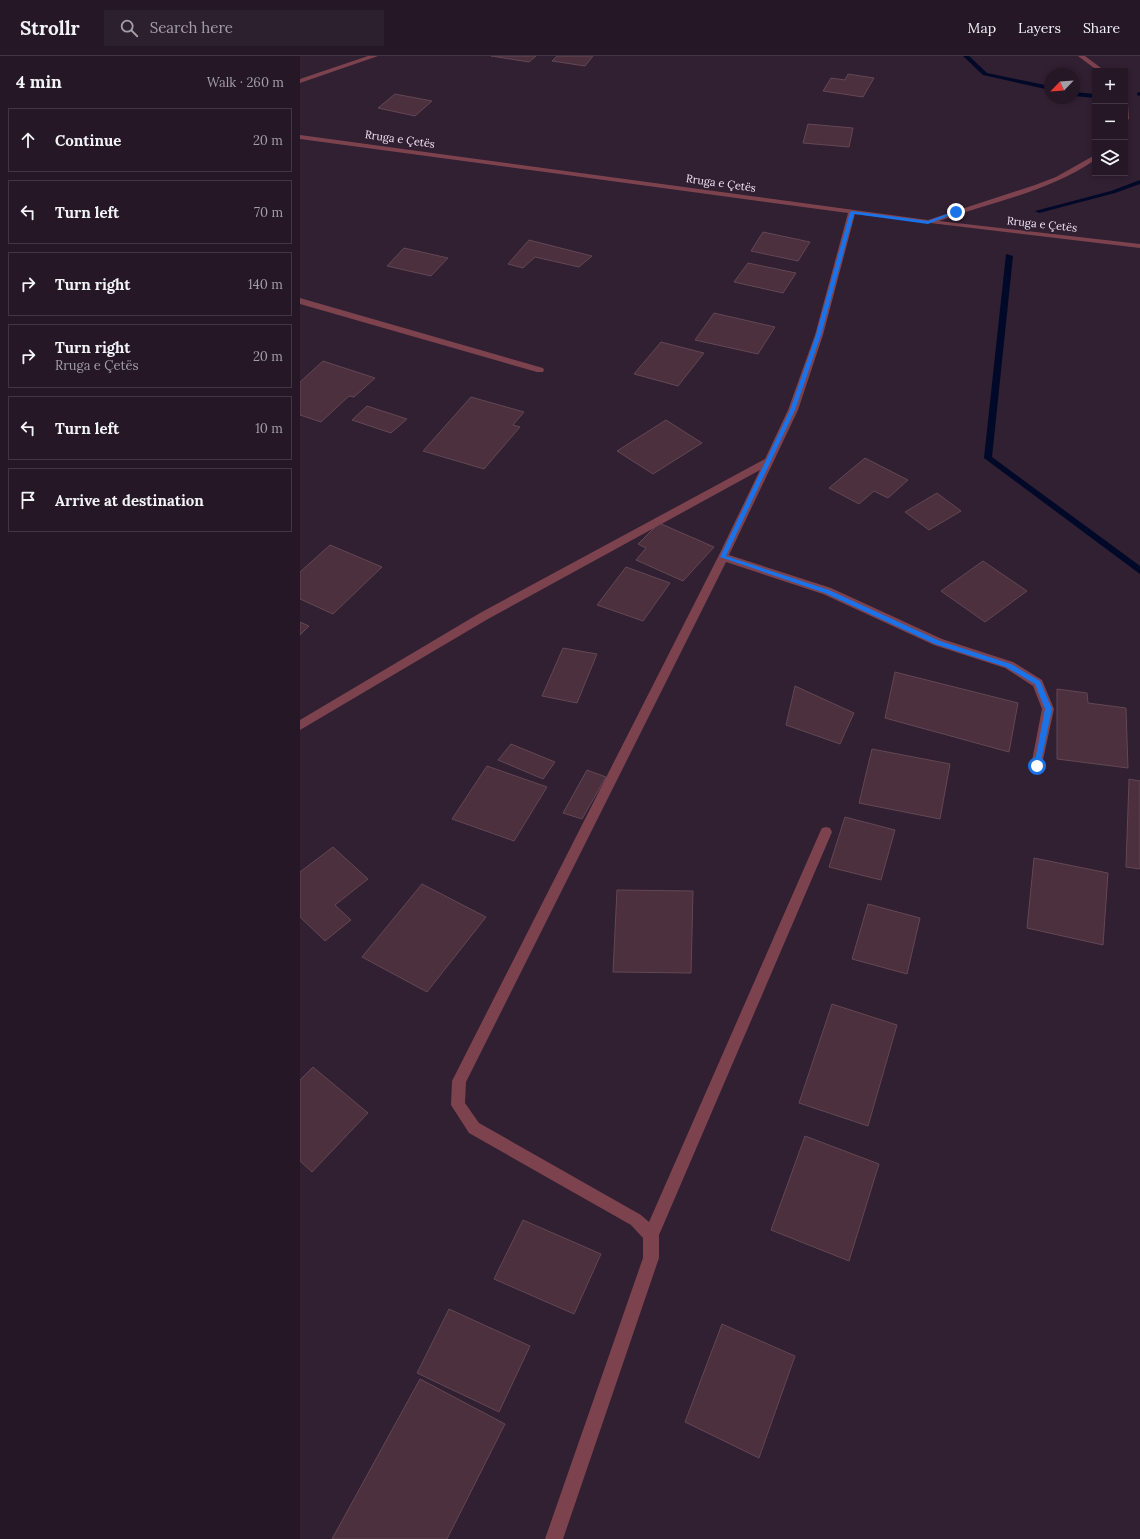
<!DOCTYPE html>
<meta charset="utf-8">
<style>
:root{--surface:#251726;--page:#2d202e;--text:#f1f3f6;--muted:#a39fa7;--line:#423643}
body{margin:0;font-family:Lora,serif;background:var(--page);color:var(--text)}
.controls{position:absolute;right:12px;top:12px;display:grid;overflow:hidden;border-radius:0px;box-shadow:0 2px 6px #0003}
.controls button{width:36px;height:36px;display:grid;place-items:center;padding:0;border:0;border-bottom:1px solid var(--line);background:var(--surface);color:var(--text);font:20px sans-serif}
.compass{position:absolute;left:744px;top:12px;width:36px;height:36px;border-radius:50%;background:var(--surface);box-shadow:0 2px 6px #0003;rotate:245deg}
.stop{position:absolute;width:12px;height:12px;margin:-9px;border:3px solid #1a73e8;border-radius:50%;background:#fff}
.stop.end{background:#1a73e8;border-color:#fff;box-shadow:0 1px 4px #0008}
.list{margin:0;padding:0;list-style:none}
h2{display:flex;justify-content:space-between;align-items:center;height:52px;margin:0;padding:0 16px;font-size:17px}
h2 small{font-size:13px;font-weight:400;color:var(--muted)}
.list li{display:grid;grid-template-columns:26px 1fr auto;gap:12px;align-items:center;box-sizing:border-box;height:64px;margin:0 8px 8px;padding:0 8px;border:1px solid var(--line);border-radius:0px}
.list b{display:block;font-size:15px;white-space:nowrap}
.list p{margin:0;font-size:13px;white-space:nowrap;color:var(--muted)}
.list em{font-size:13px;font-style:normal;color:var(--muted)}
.icon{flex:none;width:22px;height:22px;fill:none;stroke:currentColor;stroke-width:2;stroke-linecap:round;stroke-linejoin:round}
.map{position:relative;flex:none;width:840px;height:1483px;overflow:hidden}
header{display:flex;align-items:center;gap:24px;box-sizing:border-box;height:56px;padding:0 20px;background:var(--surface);border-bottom:1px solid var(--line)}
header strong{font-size:19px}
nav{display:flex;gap:22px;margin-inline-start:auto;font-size:14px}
.search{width:280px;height:36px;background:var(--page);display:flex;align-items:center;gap:10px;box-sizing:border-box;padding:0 14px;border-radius:0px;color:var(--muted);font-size:15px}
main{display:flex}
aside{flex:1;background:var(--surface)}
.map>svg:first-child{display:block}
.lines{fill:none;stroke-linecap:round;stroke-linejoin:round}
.stream{fill:#000928;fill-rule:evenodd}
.building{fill:#4c303d;stroke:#634754}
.street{fill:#7c434e;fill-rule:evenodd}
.route{fill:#1a73e8}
.labels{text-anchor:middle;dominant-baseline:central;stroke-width:4;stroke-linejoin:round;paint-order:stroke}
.far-street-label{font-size:11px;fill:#efe3f0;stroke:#311f32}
</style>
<header>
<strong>Strollr</strong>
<div class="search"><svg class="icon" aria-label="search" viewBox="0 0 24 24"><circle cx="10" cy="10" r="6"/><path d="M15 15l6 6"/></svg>Search here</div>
<nav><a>Map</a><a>Layers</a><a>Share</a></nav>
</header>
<main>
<aside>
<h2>4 min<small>Walk · 260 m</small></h2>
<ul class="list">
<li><svg class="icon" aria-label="ahead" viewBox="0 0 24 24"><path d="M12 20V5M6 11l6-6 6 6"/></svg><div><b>Continue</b></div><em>20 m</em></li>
<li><svg class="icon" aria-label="left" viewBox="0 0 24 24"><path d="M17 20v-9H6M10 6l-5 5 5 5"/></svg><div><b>Turn left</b></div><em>70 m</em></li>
<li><svg class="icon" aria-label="right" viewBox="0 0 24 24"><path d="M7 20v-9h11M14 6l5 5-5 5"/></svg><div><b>Turn right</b></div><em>140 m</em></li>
<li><svg class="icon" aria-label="right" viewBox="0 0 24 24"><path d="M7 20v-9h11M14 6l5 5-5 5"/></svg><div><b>Turn right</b><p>Rruga e Çetës</p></div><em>20 m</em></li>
<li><svg class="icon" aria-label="left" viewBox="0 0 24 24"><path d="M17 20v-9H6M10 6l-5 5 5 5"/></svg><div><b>Turn left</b></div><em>10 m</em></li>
<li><svg class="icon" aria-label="arrive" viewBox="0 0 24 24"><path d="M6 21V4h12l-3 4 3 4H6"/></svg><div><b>Arrive at destination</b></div></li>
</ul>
</aside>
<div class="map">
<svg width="840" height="1483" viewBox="0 0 840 1483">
<rect width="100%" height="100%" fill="#311f32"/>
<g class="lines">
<g class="stream">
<polygon points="663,0 669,0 687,17 750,30 750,34 683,19"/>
<polygon points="774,36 795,38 795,42 774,40"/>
<polygon points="840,36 840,40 837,39 837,37"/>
<polygon points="840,124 840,128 815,137 739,157 735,155 811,135"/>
<polygon points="706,198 713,200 692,401 840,510 840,518 684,402"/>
</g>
</g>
<g class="building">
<polygon points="191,0 236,0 229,6"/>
<polygon points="257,0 293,0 285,10 252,5"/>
<polygon points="548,18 574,22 563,41 523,35 531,22 545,24"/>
<polygon points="95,38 132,45 115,60 78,52"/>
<polygon points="508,68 553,72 549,91 503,87"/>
<polygon points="463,176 510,186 498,205 451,195"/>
<polygon points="229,184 292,200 279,211 235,201 223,212 208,208"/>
<polygon points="104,192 148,202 131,220 87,210"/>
<polygon points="448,207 496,217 483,237 434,226"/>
<polygon points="414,257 475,271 458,298 395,284"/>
<polygon points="361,286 404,297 378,330 334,318"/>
<polygon points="23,305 75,322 54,341 49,340 21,366 0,359 0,326"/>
<polygon points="171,341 224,356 213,369 220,371 184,413 123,395"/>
<polygon points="67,350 107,363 91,377 52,364"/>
<polygon points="366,364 402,387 353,418 317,395"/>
<polygon points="565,402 608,424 588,442 574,435 559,448 529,432"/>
<polygon points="637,437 661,455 629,474 605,456"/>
<polygon points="359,467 414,491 383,525 336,504 346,492 338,488"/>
<polygon points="30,489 82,511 33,558 0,543 0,516"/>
<polygon points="683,505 727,535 685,566 641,535"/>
<polygon points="326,511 370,527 343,565 297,549"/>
<polygon points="0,566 9,570 0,579"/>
<polygon points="263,592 297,598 277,647 242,640"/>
<polygon points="595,616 718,647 709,696 585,662"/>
<polygon points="495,630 554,657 540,688 486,669"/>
<polygon points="757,633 787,637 788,647 826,652 828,712 757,703"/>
<polygon points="211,688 255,706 243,723 198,704"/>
<polygon points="572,693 650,708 640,763 559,747"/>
<polygon points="187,710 247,731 214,785 152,763"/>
<polygon points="287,714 306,721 282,763 263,757"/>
<polygon points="829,723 840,725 840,813 826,811"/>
<polygon points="545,761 595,774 581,824 529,811"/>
<polygon points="33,791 68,823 35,849 51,864 25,885 0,861 0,816"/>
<polygon points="734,802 808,817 803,889 727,872"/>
<polygon points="122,828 186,861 127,936 62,901"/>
<polygon points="317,834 393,835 391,917 313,916"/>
<polygon points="568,848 620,862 607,918 552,903"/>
<polygon points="532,948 597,969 568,1070 499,1047"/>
<polygon points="13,1011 68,1057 12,1116 0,1105 0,1024"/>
<polygon points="505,1080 579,1108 549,1205 471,1174"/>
<polygon points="223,1164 301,1198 274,1258 194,1223"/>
<polygon points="149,1253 230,1290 199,1356 117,1317"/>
<polygon points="422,1268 495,1300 459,1402 385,1366"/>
<polygon points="120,1323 205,1368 147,1483 32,1483"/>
</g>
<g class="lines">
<g class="street">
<polygon points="68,0 78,0 0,27 0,23"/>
<polygon points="778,0 785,0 805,15 798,15"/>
<polygon points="825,46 828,48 829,63 825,65"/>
<path d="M0,79L628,164L735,129L756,121L795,99V104C748,136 692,146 639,165L840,188V192L555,158L523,279L498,354L429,499L531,532L642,583L713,606L742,624L754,653L741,713H733L731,710L742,653L733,630L705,612L634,589L523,538L426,506L166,1026L165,1047L179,1067L341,1159L349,1166L520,776L522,772L526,771L530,772L532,776L359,1179V1202L263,1483H245L343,1202V1182L331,1169L169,1077L151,1049L152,1025L418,501L460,414L188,563L0,674V664L180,557L465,403L488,354L515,279L548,157L0,83Z"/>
<polygon points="0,242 243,312 244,314 243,316 237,316 0,248"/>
</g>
</g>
<polygon class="route" points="655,155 658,156 628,168 554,158 521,279 495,354 426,500 529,534 640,585 711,608 740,625 752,653 740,710 737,712 734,710 745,653 735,628 706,611 635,588 525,537 420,501 490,354 516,279 550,156 552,155 628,165"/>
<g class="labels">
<g class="far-street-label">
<text transform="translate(100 83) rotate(8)">Rruga e Çetës</text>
<text transform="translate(421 127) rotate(8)">Rruga e Çetës</text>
<text transform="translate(742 168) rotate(6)">Rruga e Çetës</text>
</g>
</g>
</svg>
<div class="controls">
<button>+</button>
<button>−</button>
<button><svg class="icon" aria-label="layers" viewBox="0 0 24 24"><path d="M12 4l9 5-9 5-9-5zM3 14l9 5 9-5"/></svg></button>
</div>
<svg class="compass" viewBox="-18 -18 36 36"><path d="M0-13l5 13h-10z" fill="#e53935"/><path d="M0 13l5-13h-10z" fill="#a39fa7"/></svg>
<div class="stop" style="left:737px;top:710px"></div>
<div class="stop end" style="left:656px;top:156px"></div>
</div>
</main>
